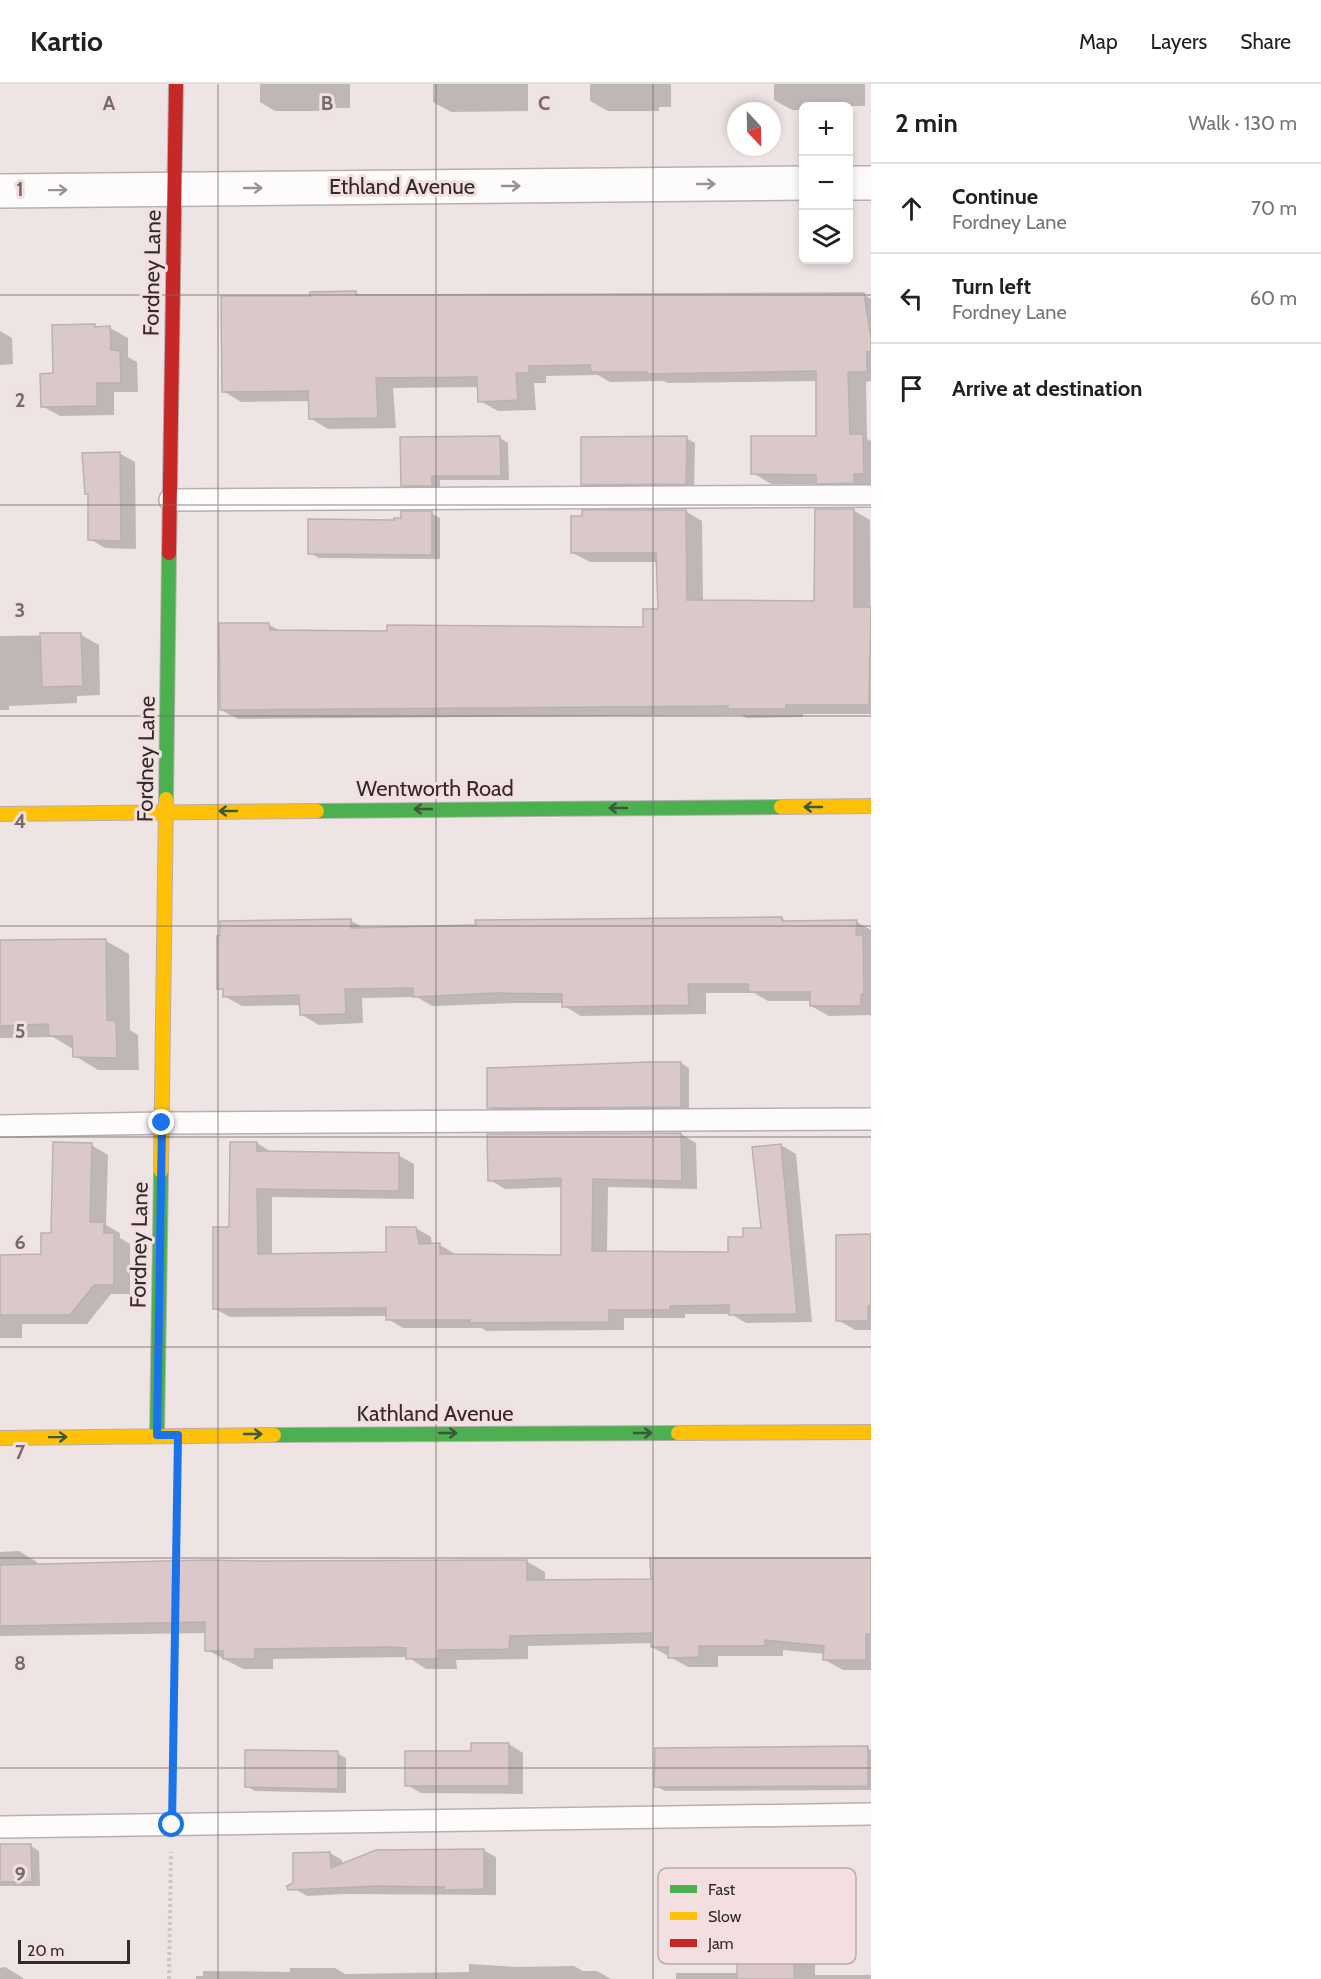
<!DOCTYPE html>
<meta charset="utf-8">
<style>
:root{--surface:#fff;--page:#f2f2f2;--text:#202124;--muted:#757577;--line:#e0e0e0}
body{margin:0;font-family:Cabin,sans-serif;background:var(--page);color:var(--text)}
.controls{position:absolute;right:18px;top:18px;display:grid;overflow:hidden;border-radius:9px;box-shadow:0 3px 9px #0003}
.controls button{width:54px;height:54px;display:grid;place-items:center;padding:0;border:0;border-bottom:2px solid var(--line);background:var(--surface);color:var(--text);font:30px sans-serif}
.compass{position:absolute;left:727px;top:18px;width:54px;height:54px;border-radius:50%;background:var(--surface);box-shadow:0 3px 9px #0003;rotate:158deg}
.scale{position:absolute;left:18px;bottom:15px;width:112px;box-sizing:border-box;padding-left:6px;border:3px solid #322b2b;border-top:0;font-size:16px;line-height:21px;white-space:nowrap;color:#322b2b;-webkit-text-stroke:4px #f4dfe0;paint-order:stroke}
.stop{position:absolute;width:18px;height:18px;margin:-14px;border:4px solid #1a73e8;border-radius:50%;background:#fff}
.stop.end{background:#1a73e8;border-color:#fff;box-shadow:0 2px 6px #0008}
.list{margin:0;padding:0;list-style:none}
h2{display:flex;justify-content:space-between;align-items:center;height:78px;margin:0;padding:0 24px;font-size:26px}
h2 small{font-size:20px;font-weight:400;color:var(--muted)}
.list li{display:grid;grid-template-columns:39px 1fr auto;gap:18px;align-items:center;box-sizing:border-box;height:90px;padding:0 24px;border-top:2px solid var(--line)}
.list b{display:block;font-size:22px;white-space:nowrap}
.list p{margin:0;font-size:20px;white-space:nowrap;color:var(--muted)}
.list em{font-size:20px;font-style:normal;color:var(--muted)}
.icon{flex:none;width:33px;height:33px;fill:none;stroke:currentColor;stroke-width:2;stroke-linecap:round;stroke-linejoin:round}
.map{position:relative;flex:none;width:871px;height:1895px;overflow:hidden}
header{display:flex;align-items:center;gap:36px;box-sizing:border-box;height:84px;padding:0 30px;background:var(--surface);border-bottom:2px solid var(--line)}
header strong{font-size:28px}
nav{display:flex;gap:33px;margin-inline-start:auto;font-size:21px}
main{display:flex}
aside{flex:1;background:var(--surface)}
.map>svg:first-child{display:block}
.shadow{fill:#0003}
.building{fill:#dbc9ca;stroke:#bab1b2;stroke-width:1.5}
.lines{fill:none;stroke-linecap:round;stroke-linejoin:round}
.lane-casing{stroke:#b8afb0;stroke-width:24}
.street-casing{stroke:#b8afb0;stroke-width:36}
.fast-casing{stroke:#b8afb0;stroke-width:16}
.slow-casing{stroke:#b8afb0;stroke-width:16}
.jam-casing{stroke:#b8afb0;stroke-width:16}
.path{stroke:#cbc6c7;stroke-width:4;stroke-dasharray:3 3;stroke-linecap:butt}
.lane{stroke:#fdfbfb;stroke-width:21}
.street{stroke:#fdfbfb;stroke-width:33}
.fast{stroke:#4caf50;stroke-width:14}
.slow{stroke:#ffc107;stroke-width:14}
.jam{stroke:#c62828;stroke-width:14}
.oneway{stroke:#989393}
.oneway2{stroke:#3b5938}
.route{stroke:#1a73e8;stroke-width:8}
.grid{fill:none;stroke:#746c6c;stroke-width:1.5;stroke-opacity:0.55}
.labels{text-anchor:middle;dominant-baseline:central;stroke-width:6;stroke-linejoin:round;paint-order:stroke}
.street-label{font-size:22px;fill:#322b2b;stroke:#f4dfe0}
.key{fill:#f4dfe0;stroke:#baa9aa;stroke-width:1.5}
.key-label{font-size:16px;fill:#322b2b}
.grid-label{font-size:20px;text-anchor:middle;font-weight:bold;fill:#746c6c;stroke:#f4dfe0;stroke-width:6;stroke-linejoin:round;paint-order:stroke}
</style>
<header>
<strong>Kartio</strong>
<nav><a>Map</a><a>Layers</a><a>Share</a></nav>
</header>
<main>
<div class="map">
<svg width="871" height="1895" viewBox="0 0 871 1895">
<rect width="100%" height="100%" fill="#efe4e4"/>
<g class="shadow">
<polygon points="260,0 350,0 350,24 333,24 333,27 275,27 260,18"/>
<polygon points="433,0 528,0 528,27 451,28 433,18"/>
<polygon points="590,0 671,0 671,23 659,23 659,27 608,27 590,17"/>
<polygon points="774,0 865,0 865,22 850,22 850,25 848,22 804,22 804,26 792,26 774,16"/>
<polygon points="356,209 362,213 863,210 871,215 871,297 866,298 867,355 871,357 871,409 835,409 819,400 771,400 753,389 818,354 817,297 667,299 664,297 610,298 598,291 546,292 546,299 534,299 536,326 498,327 480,317 479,303 393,304 396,344 328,345 310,334 310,317 241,318 223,307 312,214"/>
<polygon points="95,241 100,244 110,244 128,254 128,273 137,278 138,308 114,308 114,331 60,332 42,322 55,290"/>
<polygon points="0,247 12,254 13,280 0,281"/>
<polygon points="500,354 508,359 509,396 440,396 440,406 411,406 402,401"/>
<polygon points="686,354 695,359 694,404 592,405 583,400"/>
<polygon points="119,369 135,378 136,465 105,464 90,455 89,412 86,410"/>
<polygon points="853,426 870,436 871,630 803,630 803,633 746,634 742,631 238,635 221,626 269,541 281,547 388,549 644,544 660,527 658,478 590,478 573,469 685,427 702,437 703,518 816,518"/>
<polygon points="431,429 440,434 440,475 319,474 310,469 396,437"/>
<polygon points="81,551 99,561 100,611 77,612 77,619 9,622 9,626 0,626 0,552"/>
<polygon points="781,834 789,839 857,838 871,846 871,931 829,932 811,922 811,917 768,917 754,909 706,909 706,930 581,932 564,922 564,919 515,919 432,922 417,913 362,914 363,939 319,941 302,931 301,921 242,922 224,912 224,907 219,904 350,836 365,845"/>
<polygon points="106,857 129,870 130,946 138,951 139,986 98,986 75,972 73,965 53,953 0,954 0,1026 0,858"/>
<polygon points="681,979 689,984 689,1027 498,1029 489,1024"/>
<polygon points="681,1050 696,1059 697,1105 608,1103 607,1168 730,1169 745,1155 763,1145 781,1061 796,1070 812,1238 746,1239 731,1230 685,1230 685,1234 624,1234 624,1246 486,1247 482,1244 403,1244 388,1235 388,1232 230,1233 215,1225 231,1145 257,1059 273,1069 398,1071 414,1080 414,1115 272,1113 272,1171 387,1170 416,1144 431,1153 432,1161 440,1161 455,1170 455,1172 562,1173 562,1103 505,1105 490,1096"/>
<polygon points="91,1061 108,1071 106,1141 120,1149 120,1154 130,1160 130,1210 111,1210 87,1240 22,1240 22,1254 0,1254 0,1172 43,1171"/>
<polygon points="871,1152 871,1246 855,1246 838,1236"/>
<polygon points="19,1467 37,1478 37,1482 526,1477 545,1488 545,1497 652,1497 871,1476 871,1586 843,1586 825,1576 825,1570 783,1566 783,1572 718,1572 718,1583 688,1583 652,1563 652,1559 528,1562 528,1575 456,1576 457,1585 426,1585 408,1573 273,1575 273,1585 243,1585 207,1566 207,1549 0,1552 0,1468"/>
<polygon points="473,1660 509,1660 523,1669 523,1710 421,1709 407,1701 473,1668"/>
<polygon points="867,1664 871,1666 871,1706 665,1707 656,1702"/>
<polygon points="337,1669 346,1674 346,1709 255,1707 246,1702"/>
<polygon points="0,1762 31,1762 39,1767 40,1802 0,1802"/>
<polygon points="483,1766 496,1773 496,1811 344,1810 307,1812 290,1802 330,1769 342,1776 342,1781"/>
<polygon points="794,1854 815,1866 815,1891 871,1891 871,1895 676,1895 676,1889 738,1889 759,1864"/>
<polygon points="469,1880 516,1883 574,1882 583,1887 597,1887 611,1895 196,1895 196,1892 203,1892 203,1887 290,1888 290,1884 335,1884 345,1890 469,1888"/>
<polygon points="5,1883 23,1894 23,1895 0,1895 0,1884"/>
</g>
<g class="building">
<polygon points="356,207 356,211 864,209 871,255 871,267 867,268 867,288 848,288 850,350 863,350 864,390 854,390 854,399 816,400 816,391 751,390 751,352 816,352 816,287 647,290 647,288 591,288 590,281 529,282 529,289 516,289 518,316 478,318 477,293 376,294 378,334 309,335 308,307 222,308 221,212 310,212 310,208"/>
<polygon points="95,240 95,243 110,242 111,266 120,267 121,299 97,299 97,322 41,323 40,290 53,289 52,241"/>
<polygon points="500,352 501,392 432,392 432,402 401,402 400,353"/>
<polygon points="687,352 686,400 581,401 581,353"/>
<polygon points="120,368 121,457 88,456 88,410 85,410 82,369"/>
<polygon points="815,425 854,425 854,523 871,523 869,621 786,621 786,625 728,625 728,622 220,626 219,539 269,539 270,546 387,547 387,541 643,543 643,525 658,525 656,469 571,469 571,432 582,432 582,426 686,426 687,516 814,517"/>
<polygon points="401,427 432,427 432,471 308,470 308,435 394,436 394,434 401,434"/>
<polygon points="40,549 81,549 83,602 42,603"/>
<polygon points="782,833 782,837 857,836 856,851 863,851 864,910 861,910 861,922 810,922 810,908 749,908 748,900 688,900 689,921 562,923 562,910 496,909 413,913 413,904 345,905 346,930 300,931 299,911 223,913 223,905 217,905 217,852 220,851 220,837 351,835 351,844 476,841 475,836"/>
<polygon points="106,855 107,936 116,937 117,974 73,973 72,952 49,952 48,940 0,942 0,856"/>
<polygon points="650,978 681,978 681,1023 487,1024 487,984"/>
<polygon points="681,1049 682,1097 593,1095 592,1167 728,1168 728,1153 743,1153 743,1144 761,1144 752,1063 781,1060 797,1230 729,1231 729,1221 670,1222 670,1226 609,1226 609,1238 470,1239 470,1236 386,1236 386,1224 213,1225 213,1143 229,1143 230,1058 257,1058 257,1067 399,1069 399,1107 257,1105 258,1170 386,1168 386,1143 416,1143 419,1160 440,1159 440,1170 561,1171 561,1094 488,1097 487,1050"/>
<polygon points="53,1058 92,1059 90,1138 104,1138 104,1149 114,1149 114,1201 94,1201 70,1231 0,1231 0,1171 41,1170 41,1149 51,1149"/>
<polygon points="871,1150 871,1222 868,1222 868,1237 836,1237 836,1151"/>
<polygon points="650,1474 871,1474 871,1550 866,1550 866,1576 823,1576 824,1562 765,1556 765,1562 699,1562 699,1573 668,1574 668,1563 651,1563 651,1549 510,1552 509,1565 438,1566 438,1575 406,1575 406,1564 389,1563 255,1565 255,1575 223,1575 223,1567 205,1567 205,1538 0,1542 0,1481 206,1476 255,1477 527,1476 527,1496 651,1495"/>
<polygon points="471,1659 509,1659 509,1702 405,1702 405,1667 471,1667"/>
<polygon points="868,1662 868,1702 654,1703 655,1664"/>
<polygon points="245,1666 338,1667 338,1705 245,1703"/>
<polygon points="0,1760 31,1760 32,1798 0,1798"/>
<polygon points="484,1765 484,1805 444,1806 444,1803 376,1802 288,1806 287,1802 293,1799 293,1769 330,1768 331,1784 376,1766"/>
<polygon points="757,1851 795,1852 794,1895 737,1895 737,1862 758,1862"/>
</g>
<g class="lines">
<defs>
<g id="lane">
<polyline points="170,416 871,412"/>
<polyline points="0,1042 162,1039 871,1035"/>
<polyline points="0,1743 871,1730"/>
</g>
<g id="street">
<polyline points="848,99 871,99"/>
<polyline points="0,107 804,99"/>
</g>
<g id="fast">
<polyline points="166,715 169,469"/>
<polyline points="317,727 781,723"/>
<polyline points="157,1351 161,1087"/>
<polyline points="274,1351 678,1349"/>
</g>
<g id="slow">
<polyline points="781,723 871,722"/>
<polyline points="0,730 317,727"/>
<polyline points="161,1087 166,715"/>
<polyline points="678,1349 871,1348"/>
<polyline points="0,1354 274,1351"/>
</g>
<polyline id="jam" points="169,469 176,0"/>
</defs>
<use href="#lane" class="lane-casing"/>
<use href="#street" class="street-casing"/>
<use href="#fast" class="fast-casing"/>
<use href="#slow" class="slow-casing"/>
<use href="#jam" class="jam-casing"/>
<g class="path">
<polyline points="172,1710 177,1387"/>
<polyline points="169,1895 171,1768"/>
</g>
<use href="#lane" class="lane"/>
<use href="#street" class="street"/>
<use href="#fast" class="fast"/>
<use href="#slow" class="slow"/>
<use href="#jam" class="jam"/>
</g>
<defs><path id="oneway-shaft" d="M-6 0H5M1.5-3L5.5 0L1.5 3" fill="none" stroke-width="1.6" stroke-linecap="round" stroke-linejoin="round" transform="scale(1.5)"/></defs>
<g class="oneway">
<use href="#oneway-shaft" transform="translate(706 100)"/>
<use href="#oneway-shaft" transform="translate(511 102)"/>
<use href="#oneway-shaft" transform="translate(253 104)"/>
<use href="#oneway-shaft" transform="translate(58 106) rotate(-1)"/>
</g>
<g class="oneway2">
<use href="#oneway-shaft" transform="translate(813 723) rotate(180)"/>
<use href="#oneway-shaft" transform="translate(618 724) rotate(180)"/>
<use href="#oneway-shaft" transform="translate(423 725) rotate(180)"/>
<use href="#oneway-shaft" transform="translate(228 727) rotate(180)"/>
<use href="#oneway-shaft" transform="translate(448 1349)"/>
<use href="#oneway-shaft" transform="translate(643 1349)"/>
<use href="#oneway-shaft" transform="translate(253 1350)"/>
<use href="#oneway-shaft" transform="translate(58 1353) rotate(-1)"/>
</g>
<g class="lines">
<polyline class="route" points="162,1039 157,1351 178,1351 172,1741"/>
</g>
<path class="grid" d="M218,0V1895M436,0V1895M653,0V1895M0,211H871M0,421H871M0,632H871M0,842H871M0,1053H871M0,1263H871M0,1474H871M0,1684H871"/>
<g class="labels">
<g class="street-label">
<text x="402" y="102">Ethland Avenue</text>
<text transform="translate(152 189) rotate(-89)">Fordney Lane</text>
<text transform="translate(146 675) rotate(-89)">Fordney Lane</text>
<text x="435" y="704">Wentworth Road</text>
<text transform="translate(139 1161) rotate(-89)">Fordney Lane</text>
<text x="435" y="1329">Kathland Avenue</text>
</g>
</g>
<rect x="658" y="1784" width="198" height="96" rx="9" class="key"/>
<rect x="670" y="1801" width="27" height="8" fill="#4caf50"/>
<rect x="670" y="1828" width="27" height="8" fill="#ffc107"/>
<rect x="670" y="1855" width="27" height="8" fill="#c62828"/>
<g class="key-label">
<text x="708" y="1811">Fast</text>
<text x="708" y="1838">Slow</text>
<text x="708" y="1865">Jam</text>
</g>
<g class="grid-label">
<text x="109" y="26">A</text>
<text x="327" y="26">B</text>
<text x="544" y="26">C</text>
<text x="20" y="112">1</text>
<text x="20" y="323">2</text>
<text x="20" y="533">3</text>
<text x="20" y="744">4</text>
<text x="20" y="954">5</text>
<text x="20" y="1165">6</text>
<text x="20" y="1375">7</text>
<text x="20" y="1586">8</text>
<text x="20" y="1797">9</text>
</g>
</svg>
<div class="controls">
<button>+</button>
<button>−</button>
<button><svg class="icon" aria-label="layers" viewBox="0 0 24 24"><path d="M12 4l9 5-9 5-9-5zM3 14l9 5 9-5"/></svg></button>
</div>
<svg class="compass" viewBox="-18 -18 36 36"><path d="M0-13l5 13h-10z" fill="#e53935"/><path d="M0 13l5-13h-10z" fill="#757577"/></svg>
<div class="scale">20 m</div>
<div class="stop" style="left:172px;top:1741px"></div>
<div class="stop end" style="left:162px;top:1039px"></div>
</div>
<aside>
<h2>2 min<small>Walk · 130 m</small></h2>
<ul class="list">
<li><svg class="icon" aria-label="ahead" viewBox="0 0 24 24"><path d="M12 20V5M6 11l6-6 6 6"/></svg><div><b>Continue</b><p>Fordney Lane</p></div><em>70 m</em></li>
<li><svg class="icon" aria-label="left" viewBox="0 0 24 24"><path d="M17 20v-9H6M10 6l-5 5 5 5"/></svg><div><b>Turn left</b><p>Fordney Lane</p></div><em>60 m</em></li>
<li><svg class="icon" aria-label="arrive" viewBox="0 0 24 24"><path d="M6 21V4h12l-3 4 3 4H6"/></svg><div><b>Arrive at destination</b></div></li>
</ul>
</aside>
</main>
